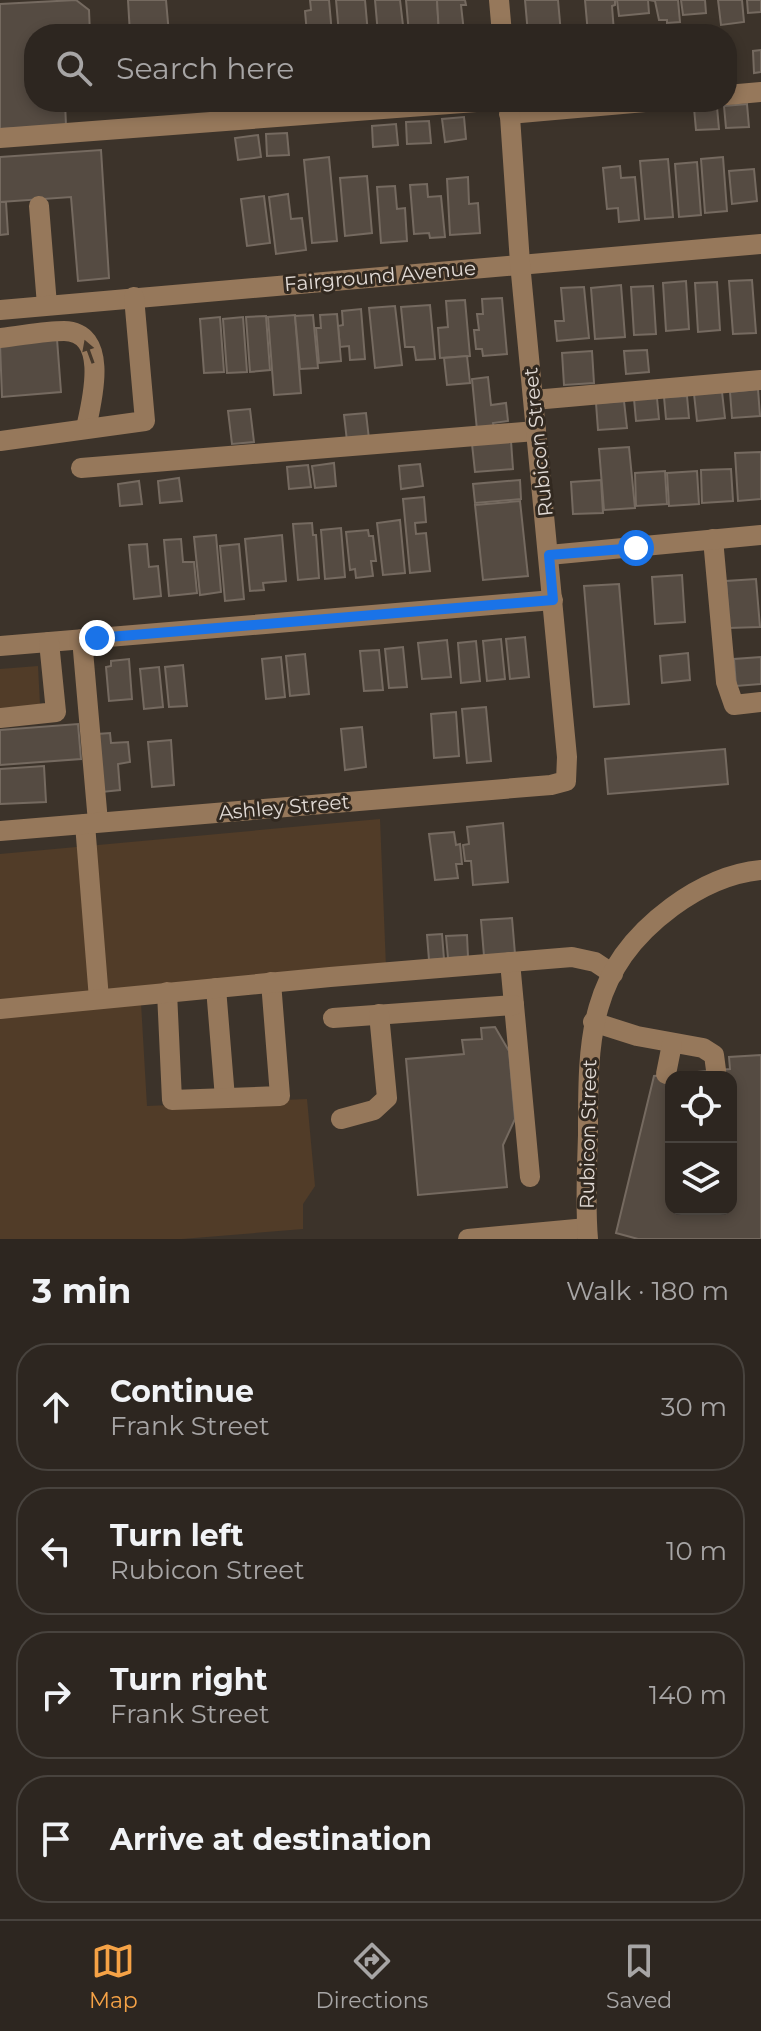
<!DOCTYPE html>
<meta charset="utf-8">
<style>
:root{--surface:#2d2620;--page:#352e29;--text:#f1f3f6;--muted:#a7a5a5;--line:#48433e;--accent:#f5a246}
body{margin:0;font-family:Montserrat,sans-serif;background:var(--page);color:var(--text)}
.controls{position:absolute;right:24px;bottom:24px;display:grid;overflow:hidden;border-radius:16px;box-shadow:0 4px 12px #0003}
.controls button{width:72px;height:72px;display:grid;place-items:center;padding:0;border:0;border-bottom:2px solid var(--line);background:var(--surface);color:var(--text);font:40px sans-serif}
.stop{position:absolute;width:24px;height:24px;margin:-18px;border:6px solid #1a73e8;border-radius:50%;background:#fff}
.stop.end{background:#1a73e8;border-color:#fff;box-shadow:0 2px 8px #0008}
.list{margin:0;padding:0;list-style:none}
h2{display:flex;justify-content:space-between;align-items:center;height:104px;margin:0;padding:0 32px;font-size:34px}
h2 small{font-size:26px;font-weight:400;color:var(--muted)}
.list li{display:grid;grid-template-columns:52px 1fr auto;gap:24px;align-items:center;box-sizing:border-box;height:128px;margin:0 16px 16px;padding:0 16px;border:2px solid var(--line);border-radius:32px}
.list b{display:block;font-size:30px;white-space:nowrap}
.list p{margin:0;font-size:26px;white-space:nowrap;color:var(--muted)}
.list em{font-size:26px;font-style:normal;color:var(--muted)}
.icon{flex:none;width:44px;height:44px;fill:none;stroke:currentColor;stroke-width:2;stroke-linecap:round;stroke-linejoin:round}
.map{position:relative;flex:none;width:761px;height:1239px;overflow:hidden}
.search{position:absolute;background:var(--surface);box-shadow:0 4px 12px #0003;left:24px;right:24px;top:24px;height:88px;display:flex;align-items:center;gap:20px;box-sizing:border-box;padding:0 28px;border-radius:32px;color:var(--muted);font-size:30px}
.sheet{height:680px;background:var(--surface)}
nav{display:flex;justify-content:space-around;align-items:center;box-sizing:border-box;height:112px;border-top:2px solid var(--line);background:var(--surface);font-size:22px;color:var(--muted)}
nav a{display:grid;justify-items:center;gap:4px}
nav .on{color:var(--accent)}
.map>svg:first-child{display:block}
.green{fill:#513c28}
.building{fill:#554b42;stroke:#756a60;stroke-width:2;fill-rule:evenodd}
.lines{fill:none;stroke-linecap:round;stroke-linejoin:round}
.minor{stroke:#96785b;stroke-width:20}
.oneway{fill:#46392c}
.route{stroke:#1a73e8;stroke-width:10}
.labels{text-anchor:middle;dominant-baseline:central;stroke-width:6;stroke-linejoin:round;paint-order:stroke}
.street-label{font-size:20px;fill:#e1dad5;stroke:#322920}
</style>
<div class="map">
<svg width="761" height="1239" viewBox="0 0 761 1239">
<rect width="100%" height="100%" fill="#3c332a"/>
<g class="green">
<polygon points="38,666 40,705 0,708 0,669"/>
<polygon points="380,819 386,967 0,1002 0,854"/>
<polygon points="141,1003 147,1106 307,1099 315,1186 303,1204 303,1229 182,1239 0,1239 0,1014"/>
</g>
<g class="building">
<polygon points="76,0 89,10 90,34 34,34 34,102 65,102 66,126 0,129 0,4"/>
<polygon points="128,0 166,0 169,34 130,34"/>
<polygon points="310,0 329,0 332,34 307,34 305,11 311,10"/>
<polygon points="336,0 365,0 368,34 339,34"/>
<polygon points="375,0 400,0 404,34 378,34"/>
<polygon points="406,0 437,0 439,34 409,34"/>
<polygon points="437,0 465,0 466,5 461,5 464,32 439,34"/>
<polygon points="525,0 558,0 561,34 528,34"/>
<polygon points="585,0 615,0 615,5 612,6 614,32 588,34"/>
<polygon points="617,0 648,0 649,13 619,16"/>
<polygon points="649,0 678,0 680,22 667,23 667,20 659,20 655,1"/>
<polygon points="681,0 705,0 706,13 683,15"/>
<polygon points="718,0 742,0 744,22 721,25"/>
<polygon points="747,0 761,0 761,12 748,13"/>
<polygon points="761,50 761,72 754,73 753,51"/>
<polygon points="747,104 749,127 726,128 724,106"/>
<polygon points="717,107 719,129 696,130 694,108"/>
<polygon points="464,117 466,139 445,142 442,119"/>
<polygon points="429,121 431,143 407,144 406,122"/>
<polygon points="396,124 398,145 373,147 372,126"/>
<polygon points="287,133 289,155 267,156 266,134"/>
<polygon points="258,135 261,157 238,160 235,138"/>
<polygon points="101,150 109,278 78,281 71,197 0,202 0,157"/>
<polygon points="329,157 337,241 312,243 304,160"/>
<polygon points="723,157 727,211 705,213 701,159"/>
<polygon points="668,159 673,217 645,219 640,161"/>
<polygon points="697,162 701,215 679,217 675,164"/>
<polygon points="620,166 621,178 635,177 639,220 619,222 618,208 607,209 603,168"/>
<polygon points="754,169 757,201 732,204 729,171"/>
<polygon points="367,176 372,233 345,236 340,178"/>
<polygon points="468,177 469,204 478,203 480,233 450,235 447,179"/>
<polygon points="427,184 428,197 441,196 445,237 430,238 429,233 414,234 410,185"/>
<polygon points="395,186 397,209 405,208 407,241 381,243 377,187"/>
<polygon points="288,194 291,219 302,218 306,250 276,254 269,197"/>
<polygon points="264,196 270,243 247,246 241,199"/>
<polygon points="0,202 6,202 8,234 0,235"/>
<polygon points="752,280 756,333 733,334 729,281"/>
<polygon points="686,281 689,329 666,331 663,283"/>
<polygon points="717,282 720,330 698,332 695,283"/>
<polygon points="621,285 625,337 595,339 591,288"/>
<polygon points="653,286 656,334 634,335 631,287"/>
<polygon points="584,287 589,338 557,341 555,321 564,321 561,288"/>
<polygon points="502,298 507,354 483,356 482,349 476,349 474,330 479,330 477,314 483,314 482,299"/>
<polygon points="465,300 470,356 440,358 438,328 448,327 446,301"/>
<polygon points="430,305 435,359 416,360 414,347 405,347 401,307"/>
<polygon points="395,306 402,365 375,368 369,308"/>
<polygon points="361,309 365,359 350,360 349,346 340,347 338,326 343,325 342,311"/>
<polygon points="337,314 341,361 319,363 316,328 321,328 320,315"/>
<polygon points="295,315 301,393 274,395 268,317"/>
<polygon points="313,315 318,368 300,369 295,316"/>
<polygon points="266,316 270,370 250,372 246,317"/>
<polygon points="220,317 224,372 204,373 200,319"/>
<polygon points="243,317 247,372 227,373 223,319"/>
<polygon points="57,339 61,392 2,397 0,344"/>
<polygon points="647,350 649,372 626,374 624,351"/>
<polygon points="592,351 594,383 564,385 562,353"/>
<polygon points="467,356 470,383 447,385 444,358"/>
<polygon points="488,377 491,405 506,403 508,421 493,423 494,428 477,430 472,379"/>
<polygon points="758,389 760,416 732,418 730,392"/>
<polygon points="722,392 725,418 697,421 694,394"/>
<polygon points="687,396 689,418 666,419 664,397"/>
<polygon points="657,398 659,419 636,421 634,399"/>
<polygon points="624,401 627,428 598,430 596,403"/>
<polygon points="250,409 254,442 232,444 228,411"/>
<polygon points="366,413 369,439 347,441 344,415"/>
<polygon points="511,441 513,469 475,472 472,444"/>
<polygon points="629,447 635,508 604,510 599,449"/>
<polygon points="761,452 761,499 738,501 735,453"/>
<polygon points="334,463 336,486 315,488 312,466"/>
<polygon points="420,464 423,486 401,489 399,466"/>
<polygon points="308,465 311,487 289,489 287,467"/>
<polygon points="731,469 733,501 702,503 701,470"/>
<polygon points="665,471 667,504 636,506 635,473"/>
<polygon points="697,471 699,504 669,506 667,473"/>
<polygon points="179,478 182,501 160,503 158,481"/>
<polygon points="520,480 521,499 475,503 473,484"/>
<polygon points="601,480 603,513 573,514 571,482"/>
<polygon points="139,481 142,504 120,506 118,484"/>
<polygon points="424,497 426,522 415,523 416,534 426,533 430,571 410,573 403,499"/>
<polygon points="520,501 528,576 483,580 475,505"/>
<polygon points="400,520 405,573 383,575 377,523"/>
<polygon points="312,523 313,535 316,535 319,578 298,580 293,524"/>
<polygon points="341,528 345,577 325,579 321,530"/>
<polygon points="368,530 369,536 373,536 376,561 371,561 373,576 356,578 355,569 350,570 346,532"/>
<polygon points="216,535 221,592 200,595 194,537"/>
<polygon points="282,535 286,581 263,583 264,590 250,591 245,539"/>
<polygon points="181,539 183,562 194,562 197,593 169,596 164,540"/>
<polygon points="147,544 149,567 158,566 161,596 134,599 129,545"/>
<polygon points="239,544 244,599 225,601 220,546"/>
<polygon points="682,575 685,622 655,624 652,577"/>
<polygon points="756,579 760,627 729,628 726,581"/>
<polygon points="619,584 629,704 594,707 584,586"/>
<polygon points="525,637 529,677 510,679 506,639"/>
<polygon points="501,639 505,679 487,681 483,641"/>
<polygon points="447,640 451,677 422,679 418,643"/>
<polygon points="476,641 480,681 461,683 458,643"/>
<polygon points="403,647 407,687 389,688 385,649"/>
<polygon points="379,650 383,690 364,691 360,651"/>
<polygon points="688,653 690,680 662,683 660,656"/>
<polygon points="305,654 309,694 290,696 286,656"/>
<polygon points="281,657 285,697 266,699 262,659"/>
<polygon points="761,657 761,684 736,686 734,659"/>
<polygon points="129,659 132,699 109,701 106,667 111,666 111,661"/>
<polygon points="183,665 187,706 169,707 165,667"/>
<polygon points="159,667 163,707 144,709 140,669"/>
<polygon points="486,707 491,761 467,763 462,709"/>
<polygon points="456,712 459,756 434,758 431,714"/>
<polygon points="78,724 81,759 0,765 0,730"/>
<polygon points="362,727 366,767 345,770 341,729"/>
<polygon points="110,733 111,743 128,742 130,762 118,764 120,790 102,792 97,734"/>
<polygon points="171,740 174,785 152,787 148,742"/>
<polygon points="725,749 728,784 608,794 605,759"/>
<polygon points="44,766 46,802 0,804 0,769"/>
<polygon points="503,823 508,882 473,885 471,861 465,861 463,845 469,844 467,827"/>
<polygon points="454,832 456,845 460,844 462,864 456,864 458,878 435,880 429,834"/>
<polygon points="512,918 515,954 484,956 481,920"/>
<polygon points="442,934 444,959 429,960 427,935"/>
<polygon points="467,935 468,957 448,958 446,936"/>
<polygon points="495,1027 509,1051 515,1119 503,1145 507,1187 418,1195 406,1059 464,1054 462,1040 482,1039 481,1028"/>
<path d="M761,1055V1239H638L616,1233L654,1076L730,1069L729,1057ZM671,1077H731V1209H671Z"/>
</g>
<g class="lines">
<g class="minor">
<polyline points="499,0 502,34"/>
<polyline points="727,95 761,92"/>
<polyline points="509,114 645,102"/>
<polyline points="0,138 476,102"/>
<polyline points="39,206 47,305"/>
<polyline points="0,310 761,244"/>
<path d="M0,338C21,336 43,331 64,331C110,332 92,401 86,428"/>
<polyline points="534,400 761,380"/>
<polyline points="0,441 145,421 134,297"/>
<polyline points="81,468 536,431"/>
<polyline points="713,539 726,682 734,705 761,702"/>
<polyline points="549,555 761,535"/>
<polyline points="82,639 98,822"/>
<polyline points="0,646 553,600"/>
<polyline points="0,718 56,712 49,642"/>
<polyline points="85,824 99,999"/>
<polyline points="0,831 551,785 566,781 567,757 520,263 509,102"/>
<polyline points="510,962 530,1177"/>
<polyline points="216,988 225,1098"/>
<polyline points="167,992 172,1100 280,1096 271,982"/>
<polyline points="0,1009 330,977 572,957 595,962 613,974"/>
<polyline points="333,1018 514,1005"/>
<polyline points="593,1022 637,1036 703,1048 714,1055 716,1070"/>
<polyline points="666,1074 672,1044"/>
<polyline points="341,1119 374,1110 387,1098 379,1014"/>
<polyline points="468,1239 587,1228"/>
<path d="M588,1239C585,1205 587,1170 588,1135C588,1040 587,970 672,907C698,888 729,873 761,870"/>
</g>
</g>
<defs><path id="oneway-solid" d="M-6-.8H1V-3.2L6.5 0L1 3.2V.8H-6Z" transform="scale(2)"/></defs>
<use class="oneway" href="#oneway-solid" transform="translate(89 352) rotate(-110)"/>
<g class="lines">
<polyline class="route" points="97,638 553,600 549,555 636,548"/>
</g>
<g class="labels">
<g class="street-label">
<text transform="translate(380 276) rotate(-5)">Fairground Avenue</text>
<text transform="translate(538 442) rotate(-96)">Rubicon Street</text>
<text transform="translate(284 807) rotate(-5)">Ashley Street</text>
<text transform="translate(588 1134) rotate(-89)">Rubicon Street</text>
</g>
</g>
</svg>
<div class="controls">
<button><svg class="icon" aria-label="locate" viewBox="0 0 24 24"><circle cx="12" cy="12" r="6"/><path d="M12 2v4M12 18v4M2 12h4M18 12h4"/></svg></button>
<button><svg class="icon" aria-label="layers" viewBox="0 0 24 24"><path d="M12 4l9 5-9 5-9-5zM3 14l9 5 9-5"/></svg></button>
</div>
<div class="stop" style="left:636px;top:548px"></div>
<div class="stop end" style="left:97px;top:638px"></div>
<div class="search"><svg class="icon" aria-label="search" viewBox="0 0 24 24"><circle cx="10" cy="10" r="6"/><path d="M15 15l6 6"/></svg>Search here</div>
</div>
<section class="sheet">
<h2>3 min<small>Walk · 180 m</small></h2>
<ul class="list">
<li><svg class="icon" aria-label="ahead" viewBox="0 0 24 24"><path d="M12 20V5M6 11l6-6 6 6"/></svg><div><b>Continue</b><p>Frank Street</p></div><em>30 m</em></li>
<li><svg class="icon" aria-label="left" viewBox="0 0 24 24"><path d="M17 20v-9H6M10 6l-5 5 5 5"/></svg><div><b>Turn left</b><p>Rubicon Street</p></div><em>10 m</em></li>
<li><svg class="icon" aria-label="right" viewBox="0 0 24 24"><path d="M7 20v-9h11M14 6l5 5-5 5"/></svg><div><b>Turn right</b><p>Frank Street</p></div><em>140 m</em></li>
<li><svg class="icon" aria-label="arrive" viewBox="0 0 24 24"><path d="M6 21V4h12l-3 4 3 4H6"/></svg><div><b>Arrive at destination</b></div></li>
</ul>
</section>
<nav>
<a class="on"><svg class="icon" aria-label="map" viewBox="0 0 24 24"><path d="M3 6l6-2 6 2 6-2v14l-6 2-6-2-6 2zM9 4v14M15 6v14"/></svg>Map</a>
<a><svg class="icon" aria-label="directions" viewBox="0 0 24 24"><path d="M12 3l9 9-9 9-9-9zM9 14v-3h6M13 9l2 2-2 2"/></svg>Directions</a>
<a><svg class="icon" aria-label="saved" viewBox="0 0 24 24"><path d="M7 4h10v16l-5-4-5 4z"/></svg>Saved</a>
</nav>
